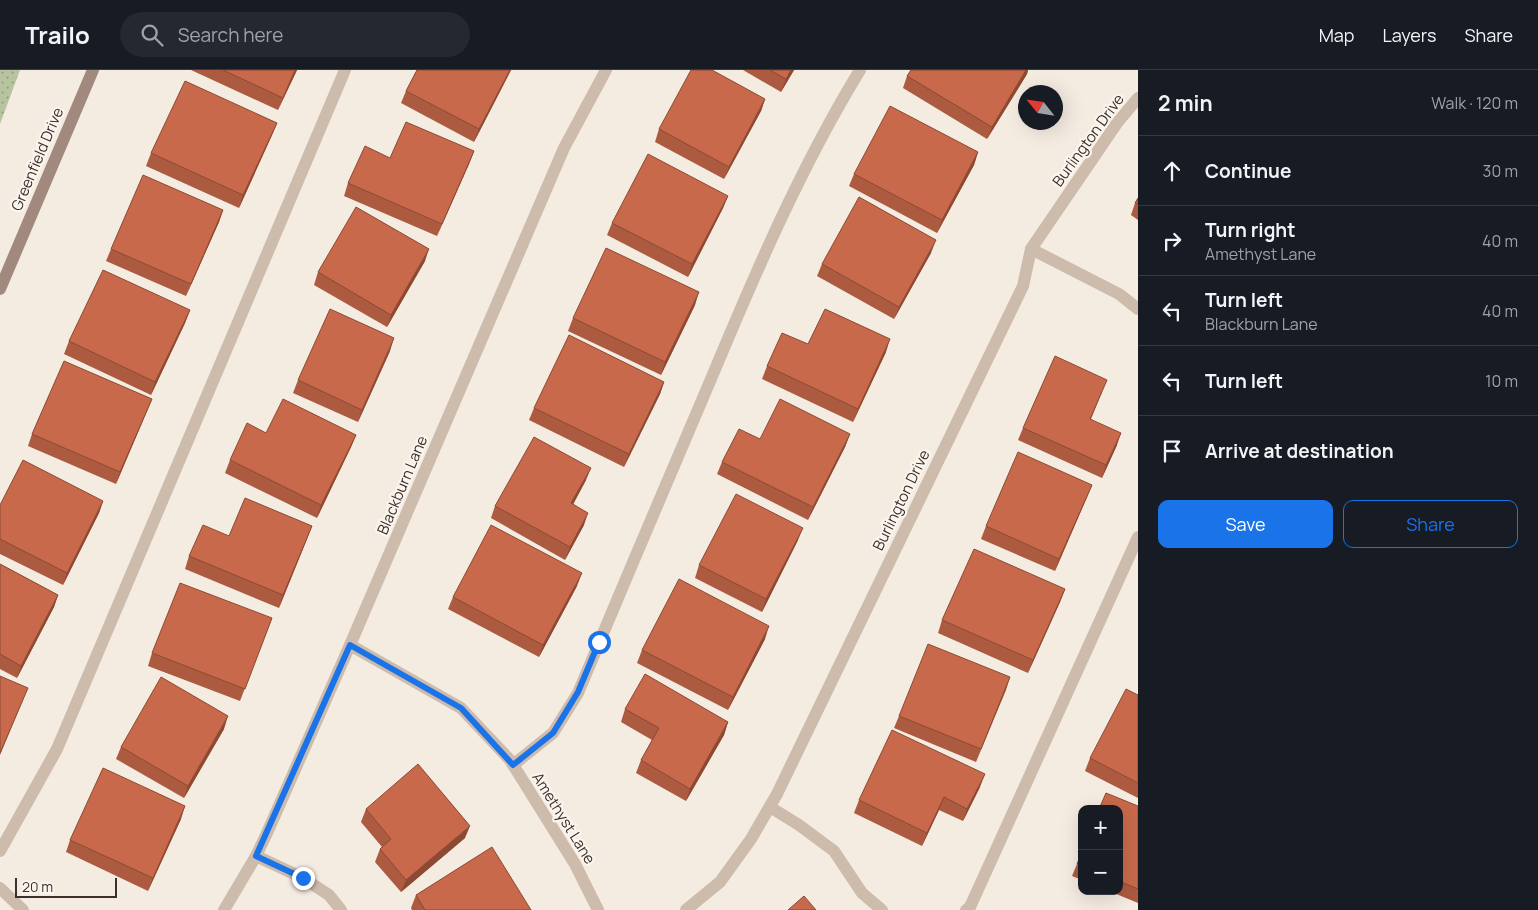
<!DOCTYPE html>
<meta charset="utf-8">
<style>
:root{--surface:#171b24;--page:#242831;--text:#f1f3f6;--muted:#9ea1a6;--line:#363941;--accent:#1a73e8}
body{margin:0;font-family:Manrope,sans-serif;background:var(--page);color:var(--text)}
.controls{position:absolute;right:15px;bottom:15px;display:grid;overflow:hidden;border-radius:10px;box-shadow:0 5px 20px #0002}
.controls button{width:45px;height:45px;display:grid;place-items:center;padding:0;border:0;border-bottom:1px solid var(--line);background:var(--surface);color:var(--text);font:25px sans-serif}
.compass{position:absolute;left:1018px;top:15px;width:45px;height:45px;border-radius:50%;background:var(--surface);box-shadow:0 5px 20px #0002;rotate:300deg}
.scale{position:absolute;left:15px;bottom:12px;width:102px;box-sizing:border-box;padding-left:5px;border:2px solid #3b302b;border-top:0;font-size:14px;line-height:18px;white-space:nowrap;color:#3b302b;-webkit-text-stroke:4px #fbf5ee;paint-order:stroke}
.stop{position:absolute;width:15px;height:15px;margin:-11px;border:4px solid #1a73e8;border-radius:50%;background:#fff}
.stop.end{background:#1a73e8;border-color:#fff;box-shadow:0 1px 5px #0008}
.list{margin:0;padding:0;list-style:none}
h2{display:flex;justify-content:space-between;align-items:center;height:65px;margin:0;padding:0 20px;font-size:21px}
h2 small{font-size:16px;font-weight:400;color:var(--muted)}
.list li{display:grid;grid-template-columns:32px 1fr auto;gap:15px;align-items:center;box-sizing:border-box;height:70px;padding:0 20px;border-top:1px solid var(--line)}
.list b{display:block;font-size:19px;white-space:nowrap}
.list p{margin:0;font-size:16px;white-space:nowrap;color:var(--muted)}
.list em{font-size:16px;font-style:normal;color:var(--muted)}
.actions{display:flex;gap:10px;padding:15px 20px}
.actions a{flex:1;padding:11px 0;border:1px solid var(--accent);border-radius:10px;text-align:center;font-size:18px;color:var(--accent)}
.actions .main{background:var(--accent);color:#fff}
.icon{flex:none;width:28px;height:28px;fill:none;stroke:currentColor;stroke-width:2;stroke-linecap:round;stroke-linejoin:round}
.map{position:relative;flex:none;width:1138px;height:840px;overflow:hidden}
header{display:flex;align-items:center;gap:30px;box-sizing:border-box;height:70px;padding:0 25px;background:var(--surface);border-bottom:1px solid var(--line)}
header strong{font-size:24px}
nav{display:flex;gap:28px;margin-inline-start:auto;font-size:18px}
.search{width:350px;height:45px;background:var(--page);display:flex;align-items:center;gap:12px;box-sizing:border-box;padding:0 18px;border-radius:28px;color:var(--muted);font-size:19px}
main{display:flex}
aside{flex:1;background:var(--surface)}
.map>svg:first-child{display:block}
.park{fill:url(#park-dots)}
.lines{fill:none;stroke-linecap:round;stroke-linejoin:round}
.lane{stroke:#cdbbac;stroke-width:12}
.street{stroke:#cdbbac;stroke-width:12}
.secondary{stroke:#a18a7d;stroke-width:12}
.wall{fill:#ac5a40}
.shaded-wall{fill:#8c4a34}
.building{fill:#c8694b;stroke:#8c4a34}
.route{stroke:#1a73e8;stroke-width:6}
.labels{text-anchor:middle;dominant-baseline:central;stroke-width:4.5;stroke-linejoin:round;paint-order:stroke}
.street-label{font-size:15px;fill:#3b302b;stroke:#fbf5ee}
</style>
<header>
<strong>Trailo</strong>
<div class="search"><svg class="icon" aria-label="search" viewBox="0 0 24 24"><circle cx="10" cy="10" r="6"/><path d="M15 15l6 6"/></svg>Search here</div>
<nav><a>Map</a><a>Layers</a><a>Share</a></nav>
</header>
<main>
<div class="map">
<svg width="1138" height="840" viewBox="0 0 1138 840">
<defs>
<pattern id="park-dots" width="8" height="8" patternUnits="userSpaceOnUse" patternTransform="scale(1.25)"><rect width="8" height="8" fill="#b8c4a0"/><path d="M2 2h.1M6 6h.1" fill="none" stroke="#97a083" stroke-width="1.8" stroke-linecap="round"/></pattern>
</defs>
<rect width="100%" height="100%" fill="#f4ebe1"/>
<polygon class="park" points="0,0 20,0 0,54"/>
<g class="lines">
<g class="lane">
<path d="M513,695L553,663L578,623C622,518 666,414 711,309C755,204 800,98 860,0"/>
<polyline points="770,737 799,755 834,781 862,823 882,840"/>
<polyline points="0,781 57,679 345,0"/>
<polyline points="256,786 303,808 329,825 341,840"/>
<polyline points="966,840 970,837 1138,467"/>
</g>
<g class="street">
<polyline points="1031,179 1119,224 1138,239"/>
<polyline points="350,575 461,638 510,690 575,794 598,840"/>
<polyline points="0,818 23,840"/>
<polyline points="224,840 256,786 267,763 350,575 564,78 606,0"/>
<polyline points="686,840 720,812 751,769 777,724 1023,216 1031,179 1117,53 1138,28"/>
</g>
<polyline class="secondary" points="0,219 93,0"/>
</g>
<g class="wall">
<polygon points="191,0 297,0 278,40"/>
<polygon points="417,0 511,0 474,72 401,33 406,21"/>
<polygon points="743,0 794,0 781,22"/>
<polygon points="911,0 1028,0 1027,4 987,69 903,18 907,6"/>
<polygon points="765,29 761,41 724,109 655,72 659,59"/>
<polygon points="277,53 272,65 239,138 146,96 151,83"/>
<polygon points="474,81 469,94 437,166 344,126 348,113 390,88"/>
<polygon points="978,82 974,95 937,163 849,116 854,104"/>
<polygon points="728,126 723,138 688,207 607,165 612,153"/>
<polygon points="1138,128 1138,150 1131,145 1135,133"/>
<polygon points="223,140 219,152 186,226 106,191 111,179"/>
<polygon points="931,183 894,249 817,206 822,194"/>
<polygon points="425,191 387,257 314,215 318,202"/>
<polygon points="695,235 661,305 568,261 573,248"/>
<polygon points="190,240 185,253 151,325 64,284 69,271"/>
<polygon points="808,274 886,282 853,352 762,309 767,296"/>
<polygon points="390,281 358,352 293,323 298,310"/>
<polygon points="664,312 660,324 624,397 529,350 534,338"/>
<polygon points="1102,322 1091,349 1117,375 1102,408 1018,370 1023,358"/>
<polygon points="152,329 147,341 116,414 28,376 32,364"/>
<polygon points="266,363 356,365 351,377 317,448 225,403 230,390"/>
<polygon points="850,364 845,377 808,450 717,404 722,392 760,369"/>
<polygon points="586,410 573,434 584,455 565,490 491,448 495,436"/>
<polygon points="1092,415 1087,427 1055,501 981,469 986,456"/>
<polygon points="103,431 99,443 63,515 0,484 0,435"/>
<polygon points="312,456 279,538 185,499 189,486 229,466"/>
<polygon points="798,470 762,542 695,508 699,495"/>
<polygon points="0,494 58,525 54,537 17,608 0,599"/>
<polygon points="577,516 539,587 448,539 453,527"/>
<polygon points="1065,519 1060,532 1028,603 938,563 942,550"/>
<polygon points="272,548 240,631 148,596 152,583"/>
<polygon points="765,569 728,640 637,593 642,580"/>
<polygon points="1010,607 976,692 894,658 899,646"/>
<polygon points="1138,625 1138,728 1085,701 1090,688"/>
<polygon points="625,639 728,652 724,665 686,731 636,703 641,690 652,670 621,652"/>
<polygon points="224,659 184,728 116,689 121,677"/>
<polygon points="980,717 963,751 939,740 922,776 854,743 859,730"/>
<polygon points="1138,736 1138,833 1109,821 1119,821 1119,739"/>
<polygon points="366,739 465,768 401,822 375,792 380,779 382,777 361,752"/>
<polygon points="181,749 148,821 66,782 70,770"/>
<polygon points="1082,782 1082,810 1072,806"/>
<polygon points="416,825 531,840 412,840 411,838"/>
</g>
<g class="shaded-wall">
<polygon points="295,0 297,0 278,40 283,28"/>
<polygon points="510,0 511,0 474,72 479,59"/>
<polygon points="791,0 794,0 781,22 786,9"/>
<polygon points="1026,0 1028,0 1027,4 987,69 992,57"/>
<polygon points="765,29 761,41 724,109 729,97"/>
<polygon points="277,53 272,65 239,138 243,125"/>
<polygon points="474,81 469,94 437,166 442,154"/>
<polygon points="978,82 974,95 937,163 942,150"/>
<polygon points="728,126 723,138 688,207 692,194"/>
<polygon points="223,140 219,152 186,226 191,214"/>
<polygon points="936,170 931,183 894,249 899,237"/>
<polygon points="429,179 425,191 387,257 391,245"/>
<polygon points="699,222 695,235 661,305 665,292"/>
<polygon points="190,240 185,253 151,325 155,312"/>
<polygon points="394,268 390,281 358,352 362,340"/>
<polygon points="890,269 886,282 853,352 858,339"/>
<polygon points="664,312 660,324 624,397 629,384"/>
<polygon points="152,329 147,341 116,414 120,402"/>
<polygon points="1121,363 1117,375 1102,408 1106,395"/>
<polygon points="850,364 845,377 808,450 813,437"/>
<polygon points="356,365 351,377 317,448 321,435"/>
<polygon points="591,398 586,410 567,446 571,433"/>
<polygon points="1092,415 1087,427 1055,501 1059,489"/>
<polygon points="103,431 99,443 63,515 67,503"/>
<polygon points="588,443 584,455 565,490 570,477"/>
<polygon points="312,456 307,469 279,538 283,525"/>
<polygon points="803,458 798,470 762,542 766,529"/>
<polygon points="582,503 577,516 539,587 543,575"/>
<polygon points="1065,519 1060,532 1028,603 1033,590"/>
<polygon points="58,525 54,537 17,608 21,596"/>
<polygon points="769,556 765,569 728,640 733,627"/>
<polygon points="1010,607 1006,620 976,692 981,679"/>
<polygon points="28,618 23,630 0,685 0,683"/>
<polygon points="228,646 224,659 184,728 188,716"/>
<polygon points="728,652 724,665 686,731 690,719"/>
<polygon points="985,704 980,717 963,751 967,739"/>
<polygon points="944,727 939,740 922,776 927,763"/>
<polygon points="185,736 181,749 148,821 153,808"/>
<polygon points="470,756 465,768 401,822 406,810"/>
</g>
<g class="building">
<polygon points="223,0 295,0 283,28"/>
<polygon points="417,0 510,0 479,59 406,21"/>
<polygon points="691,0 712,0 765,29 729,97 659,59"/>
<polygon points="770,0 791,0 786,9"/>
<polygon points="911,0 1026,0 992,57 907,6"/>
<polygon points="185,11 277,53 243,125 151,83"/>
<polygon points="890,36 978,82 942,150 854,104"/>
<polygon points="406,52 474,81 442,154 348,113 365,76 390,88"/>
<polygon points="648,84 728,126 692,194 612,153"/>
<polygon points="143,105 223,140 191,214 111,179"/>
<polygon points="859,127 936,170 899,237 822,194"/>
<polygon points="1138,128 1138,134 1135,133"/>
<polygon points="356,137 429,179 391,245 318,202"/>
<polygon points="606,178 699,222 665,292 573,248"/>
<polygon points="103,200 190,240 155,312 69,271"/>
<polygon points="330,239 394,268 362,340 298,310"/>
<polygon points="825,239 890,269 858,339 767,296 782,263 808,274"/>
<polygon points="569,265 664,312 629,384 534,338"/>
<polygon points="1055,286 1107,310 1090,349 1121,363 1106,395 1023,358"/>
<polygon points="64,291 152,329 120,402 32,364"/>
<polygon points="283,329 356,365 321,435 230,390 247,353 266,363"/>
<polygon points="780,329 850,364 813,437 722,392 739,359 760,369"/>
<polygon points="534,367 591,398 571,433 588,443 570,477 495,436"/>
<polygon points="1018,382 1092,415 1059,489 986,456"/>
<polygon points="23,390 103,431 67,503 0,469 0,435"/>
<polygon points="736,424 803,458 766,529 699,495"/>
<polygon points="245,428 312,456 283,525 189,486 203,455 229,466"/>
<polygon points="491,455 582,503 543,575 453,527"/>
<polygon points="974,479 1065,519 1033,590 942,550"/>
<polygon points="0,494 58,525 21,596 0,584"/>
<polygon points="679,509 769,556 733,627 642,580"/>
<polygon points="180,513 272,548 245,619 152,583"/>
<polygon points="928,574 1010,607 981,679 899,646"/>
<polygon points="645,604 728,652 690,719 641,690 659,658 625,639"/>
<polygon points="0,606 28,618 0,683"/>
<polygon points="161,607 228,646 188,716 121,677"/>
<polygon points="1126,619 1138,625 1138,713 1090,688"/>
<polygon points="892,660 985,704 967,739 944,727 927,763 859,730"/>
<polygon points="418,694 470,756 406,810 380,779 391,769 366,739"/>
<polygon points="103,698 185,736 153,808 70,770"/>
<polygon points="1106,723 1138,736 1138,819 1119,811 1119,739 1099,739"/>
<polygon points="492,777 531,840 425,840 416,825"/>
<polygon points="1082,782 1082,796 1077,794"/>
<polygon points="804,826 816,840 788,840"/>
</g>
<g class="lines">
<polyline class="route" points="303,808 256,786 350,575 461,638 513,695 553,663 578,622 599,572"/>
</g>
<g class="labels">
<g class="street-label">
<text transform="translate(1088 70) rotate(-54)">Burlington Drive</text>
<text transform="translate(37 89) rotate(-67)">Greenfield Drive</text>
<text transform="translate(402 415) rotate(-67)">Blackburn Lane</text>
<text transform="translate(901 430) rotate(-64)">Burlington Drive</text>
<text transform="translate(564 748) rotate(58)">Amethyst Lane</text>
</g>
</g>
</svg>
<div class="controls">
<button>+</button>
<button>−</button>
</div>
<svg class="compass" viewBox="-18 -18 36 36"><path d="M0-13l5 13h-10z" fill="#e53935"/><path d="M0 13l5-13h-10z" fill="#9ea1a6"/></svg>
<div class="scale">20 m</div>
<div class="stop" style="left:599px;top:572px"></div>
<div class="stop end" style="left:303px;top:808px"></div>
</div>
<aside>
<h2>2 min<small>Walk · 120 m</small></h2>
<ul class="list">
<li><svg class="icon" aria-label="ahead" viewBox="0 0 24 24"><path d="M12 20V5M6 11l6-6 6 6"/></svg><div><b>Continue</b></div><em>30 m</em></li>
<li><svg class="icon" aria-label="right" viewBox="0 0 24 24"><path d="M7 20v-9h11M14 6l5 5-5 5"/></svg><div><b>Turn right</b><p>Amethyst Lane</p></div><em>40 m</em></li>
<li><svg class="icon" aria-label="left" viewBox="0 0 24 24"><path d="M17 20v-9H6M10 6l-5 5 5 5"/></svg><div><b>Turn left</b><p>Blackburn Lane</p></div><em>40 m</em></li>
<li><svg class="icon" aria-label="left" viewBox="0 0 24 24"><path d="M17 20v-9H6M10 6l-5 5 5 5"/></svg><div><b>Turn left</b></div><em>10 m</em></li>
<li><svg class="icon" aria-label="arrive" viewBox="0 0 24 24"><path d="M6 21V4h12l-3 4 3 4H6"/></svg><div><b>Arrive at destination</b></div></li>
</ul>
<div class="actions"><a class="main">Save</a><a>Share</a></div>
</aside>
</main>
